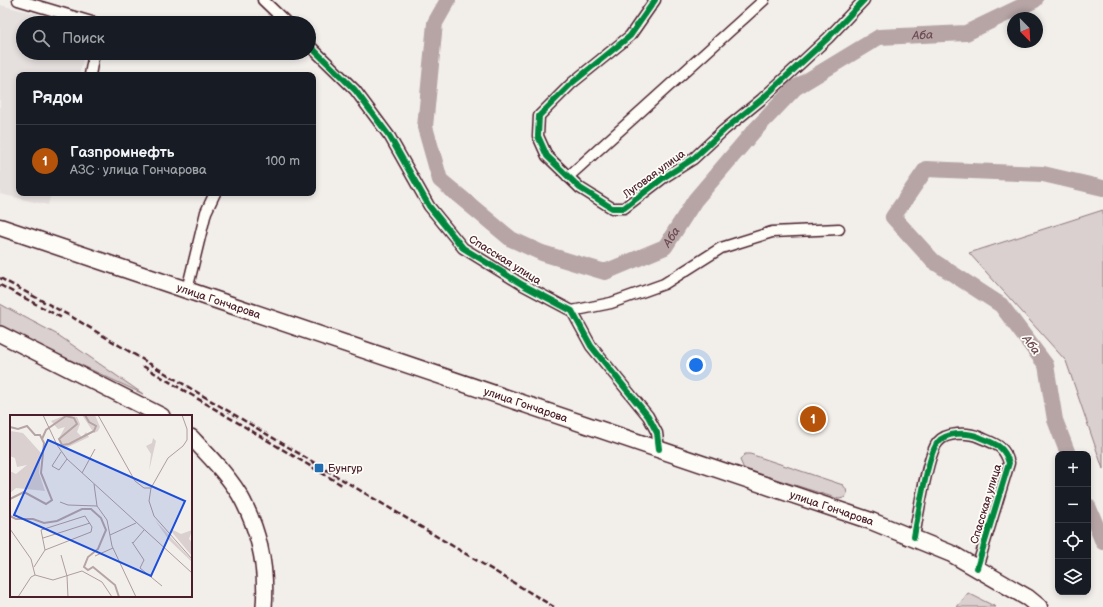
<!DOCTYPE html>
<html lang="ru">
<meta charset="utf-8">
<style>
:root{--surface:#171b24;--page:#20242c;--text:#f1f3f6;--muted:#9ea1a6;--line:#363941;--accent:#b45309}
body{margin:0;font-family:"Balsamiq Sans",sans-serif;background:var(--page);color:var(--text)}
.controls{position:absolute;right:12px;bottom:12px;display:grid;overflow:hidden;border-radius:8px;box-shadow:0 2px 6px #0003}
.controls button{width:36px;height:36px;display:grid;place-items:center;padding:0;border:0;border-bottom:1px solid var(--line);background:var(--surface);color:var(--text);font:20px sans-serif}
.compass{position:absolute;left:1007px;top:12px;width:36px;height:36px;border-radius:50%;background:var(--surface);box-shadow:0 2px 6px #0003;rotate:156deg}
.you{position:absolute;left:696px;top:365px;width:14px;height:14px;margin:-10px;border:3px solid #fff;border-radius:50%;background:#1a73e8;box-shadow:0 0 0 6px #1a73e833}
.badge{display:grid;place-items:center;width:26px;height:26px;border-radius:50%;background:var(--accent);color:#fff;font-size:13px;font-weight:700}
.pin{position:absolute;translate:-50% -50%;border:2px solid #fff;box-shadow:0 1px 4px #0006}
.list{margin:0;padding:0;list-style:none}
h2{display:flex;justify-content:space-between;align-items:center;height:52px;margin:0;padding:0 16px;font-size:17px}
h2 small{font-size:13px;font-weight:400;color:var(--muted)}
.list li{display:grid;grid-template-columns:26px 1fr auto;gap:12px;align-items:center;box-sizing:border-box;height:72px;padding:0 16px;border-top:1px solid var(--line)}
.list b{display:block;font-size:15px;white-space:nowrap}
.list p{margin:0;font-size:13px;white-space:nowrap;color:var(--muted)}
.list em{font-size:13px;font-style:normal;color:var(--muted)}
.icon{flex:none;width:22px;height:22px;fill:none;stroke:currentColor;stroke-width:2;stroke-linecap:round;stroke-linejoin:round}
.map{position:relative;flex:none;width:1103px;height:607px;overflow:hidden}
.search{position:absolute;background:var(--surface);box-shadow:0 2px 6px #0003;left:16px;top:16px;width:300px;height:44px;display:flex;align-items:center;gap:10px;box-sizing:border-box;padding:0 14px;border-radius:22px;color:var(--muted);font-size:15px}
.panel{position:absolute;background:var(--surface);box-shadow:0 2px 6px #0003;left:16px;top:72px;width:300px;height:124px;border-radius:8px}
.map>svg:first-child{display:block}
.built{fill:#e5dfdd}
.green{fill:#d9d0cf;stroke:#92787d}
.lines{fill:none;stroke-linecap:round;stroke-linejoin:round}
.river{stroke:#b7a5a6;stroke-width:16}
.street-casing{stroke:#4a1f2b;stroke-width:13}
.secondary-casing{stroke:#4a1f2b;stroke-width:18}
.primary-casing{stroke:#4a1f2b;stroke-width:19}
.street{stroke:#fdfcf7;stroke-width:10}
.secondary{stroke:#fdfcf7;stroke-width:15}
.primary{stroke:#fdfcf7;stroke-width:16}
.rail{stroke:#4a1f2b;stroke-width:2.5;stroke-dasharray:6 3;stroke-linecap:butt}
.cycleway-casing{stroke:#fdfcf7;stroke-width:8}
.cycleway{stroke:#00873e;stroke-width:6}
.poi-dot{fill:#1f6fb2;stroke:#fdfcf7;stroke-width:1.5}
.labels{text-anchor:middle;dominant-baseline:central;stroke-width:3.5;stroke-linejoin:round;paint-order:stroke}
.street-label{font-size:11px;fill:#4a1f2b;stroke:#fdfcf7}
.poi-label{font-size:11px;fill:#4a1f2b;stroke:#fdfcf7;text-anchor:start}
.water-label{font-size:12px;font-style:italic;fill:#704e56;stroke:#fdfcf7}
.inset-river{fill:none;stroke:#b7a5a6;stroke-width:2}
.inset-road{fill:none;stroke:#af9c9e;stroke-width:1}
.view{fill:#1d4ed8;fill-opacity:0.15;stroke:#1d4ed8;stroke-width:2}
.inset-edge{fill:none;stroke:#4a1f2b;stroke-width:2}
</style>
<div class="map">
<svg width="1103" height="607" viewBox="0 0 1103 607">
<rect width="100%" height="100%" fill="#f2efeb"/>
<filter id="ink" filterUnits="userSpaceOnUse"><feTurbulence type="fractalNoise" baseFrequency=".025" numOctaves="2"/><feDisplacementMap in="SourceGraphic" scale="8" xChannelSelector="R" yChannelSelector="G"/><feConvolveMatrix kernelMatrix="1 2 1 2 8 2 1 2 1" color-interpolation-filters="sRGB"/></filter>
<g filter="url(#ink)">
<polygon class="built" points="0,5 73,23 23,23 23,53 85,53 79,75 19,75 19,193 51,193 48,205 0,194"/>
<g class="green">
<polygon points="1103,210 1103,469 1066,361 969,253"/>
<polygon points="0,304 58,335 143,394 0,327"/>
<polygon points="745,454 750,454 843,485 846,489 847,494 844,498 839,499 744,469 740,460"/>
<polygon points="968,593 996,607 957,607"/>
</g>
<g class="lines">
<g class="river">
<path id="s1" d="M448,0L435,23L425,127L440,180L511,239L542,253L605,272L665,247L695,200L753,132L795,88L879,37L966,33L1035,0"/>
<polyline points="1068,454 1055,420 1046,365 1001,305 933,261 893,217 926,169 1043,174 1103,188"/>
<polyline points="1088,506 1103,542"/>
</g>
<defs>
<g id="street">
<polyline points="18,0 95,23"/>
<polyline points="263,0 287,23"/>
<polyline points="655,0 630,36 572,83 539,116 538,136 547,156 580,188 612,208 624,208 663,178 693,159 724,130 762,99 828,38 864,0"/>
<polyline points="309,45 355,90 390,137 429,206 463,248 523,285 572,311 591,346 648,416 657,433 659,449"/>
<polyline points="90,75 94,53"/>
<polyline points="568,177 764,0"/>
<polyline points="187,290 206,212 215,193"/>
<polyline points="572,311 611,303 664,284 721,248 772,232 839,229"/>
<path d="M914,537C917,520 928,452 938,442C946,432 968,432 979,437C995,444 1004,445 1009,463L977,568"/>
</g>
<g id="secondary">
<polyline points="0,334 162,416"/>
<path d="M191,437C208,455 232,479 243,501C260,534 267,570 264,607"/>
</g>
<g id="primary">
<path id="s2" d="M0,227L871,521L952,554L1028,598L1039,607"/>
</g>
</defs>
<use href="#street" class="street-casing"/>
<use href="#secondary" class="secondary-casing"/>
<use href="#primary" class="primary-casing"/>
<use href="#street" class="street"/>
<use href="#secondary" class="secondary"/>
<use href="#primary" class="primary"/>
<g class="rail">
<polyline points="0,278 72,317 554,607"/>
<polyline points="0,285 62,318"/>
<polyline points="143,366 342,485"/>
</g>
<defs>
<g id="cycleway">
<polyline points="655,0 630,36 572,83 539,116 538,136 547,156 580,188 612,208 624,208 663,178 693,159 724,130 762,99 828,38 864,0"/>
<polyline points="309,45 355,90 390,137 429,206 463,248 523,285 572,311 591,346 648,416 657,433 659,449"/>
<path d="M914,537C917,520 928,452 938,442C946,432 968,432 979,437C995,444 1004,445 1009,463L977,568"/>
</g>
</defs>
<use href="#cycleway" class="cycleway-casing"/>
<use href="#cycleway" class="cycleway"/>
</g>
</g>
<rect class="poi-dot" x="314" y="463" width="10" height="10" rx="2"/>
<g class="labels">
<g class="street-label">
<text transform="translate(654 174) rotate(-36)">Луговая улица</text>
<text transform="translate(505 260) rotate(32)">Спасская улица</text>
<text stroke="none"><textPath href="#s2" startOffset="231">улица Гончарова</textPath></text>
<text stroke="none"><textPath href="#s2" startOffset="555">улица Гончарова</textPath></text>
<text transform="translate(986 504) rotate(-73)">Спасская улица</text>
<text stroke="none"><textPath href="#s2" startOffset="878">улица Гончарова</textPath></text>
</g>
<g class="poi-label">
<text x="328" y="468">Бунгур</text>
</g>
<g class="water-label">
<text stroke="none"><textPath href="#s1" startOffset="791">Аба</textPath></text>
<text stroke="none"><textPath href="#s1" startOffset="455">Аба</textPath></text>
<text transform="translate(1031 345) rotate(53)">Аба</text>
</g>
</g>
<g transform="translate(10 415)">
<rect width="182" height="182" fill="#f2efeb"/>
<path d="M56,0L67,2L70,9L67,17L72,22L76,17L79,22L54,34L49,23L55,12L48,14L41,6ZM72,0H85L90,12L88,16L84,18ZM0,16L13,18L31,38L29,58L35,76L6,73L0,78V56L6,59L17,50L7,52L5,43L0,41ZM143,23L146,26L139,56L141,39L136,31L142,28ZM145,105L182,145V147L159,125ZM163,115L171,119L182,115L179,124L182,127V141L161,116Z" fill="#d9d0cf"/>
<path class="inset-river" d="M0,12L8,14L17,11L25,20H30L34,28L31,58L42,85L36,89L14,77L0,84M32,24L36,15L56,1L64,3L67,9L49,24L52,30L59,29L84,16L86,11L79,7L75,0M0,101L6,104H23L34,108L47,106L72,94H81L91,103L96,115L88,134L78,142L74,152L78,155L83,152L105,170L109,182"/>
<path class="inset-road" d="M33,0L47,30L57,44L182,158M88,0L125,66L134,73H141M172,0L177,14V25L173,31L158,43L141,73L139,86L144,101L182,144M51,37L42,51L49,55L57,44M72,58L85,34M84,69L87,91L97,105L102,131L126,182M50,87L58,90L87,91M75,101L82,112L81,117L35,135L31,115ZM0,114L21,144L25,160L43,165L72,156L92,167L102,182M100,120L126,108M33,123L80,108M122,127L134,145L130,153L152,171M123,128L134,115M51,140L57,161L58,182M85,141L103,133M24,152L35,135M8,182L21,162L25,160"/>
<path class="view" d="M38,25L175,86L141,161L4,100Z"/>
<rect width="182" height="182" class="inset-edge"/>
</g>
</svg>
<div class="controls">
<button>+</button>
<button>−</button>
<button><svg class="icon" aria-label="locate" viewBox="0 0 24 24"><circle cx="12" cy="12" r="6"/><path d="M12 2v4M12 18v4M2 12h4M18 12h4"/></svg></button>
<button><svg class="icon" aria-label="layers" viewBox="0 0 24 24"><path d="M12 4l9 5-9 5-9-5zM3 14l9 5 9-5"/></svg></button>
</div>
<svg class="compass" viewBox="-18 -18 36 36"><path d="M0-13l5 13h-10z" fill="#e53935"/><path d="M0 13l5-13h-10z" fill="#9ea1a6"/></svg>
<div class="you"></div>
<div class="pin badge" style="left:813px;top:419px">1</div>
<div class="search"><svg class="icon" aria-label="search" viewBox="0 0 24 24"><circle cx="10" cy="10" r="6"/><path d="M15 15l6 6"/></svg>Поиск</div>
<section class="panel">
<h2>Рядом<small></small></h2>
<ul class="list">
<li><span class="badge">1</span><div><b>Газпромнефть</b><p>АЗС · улица Гончарова</p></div><em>100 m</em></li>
</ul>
</section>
</div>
